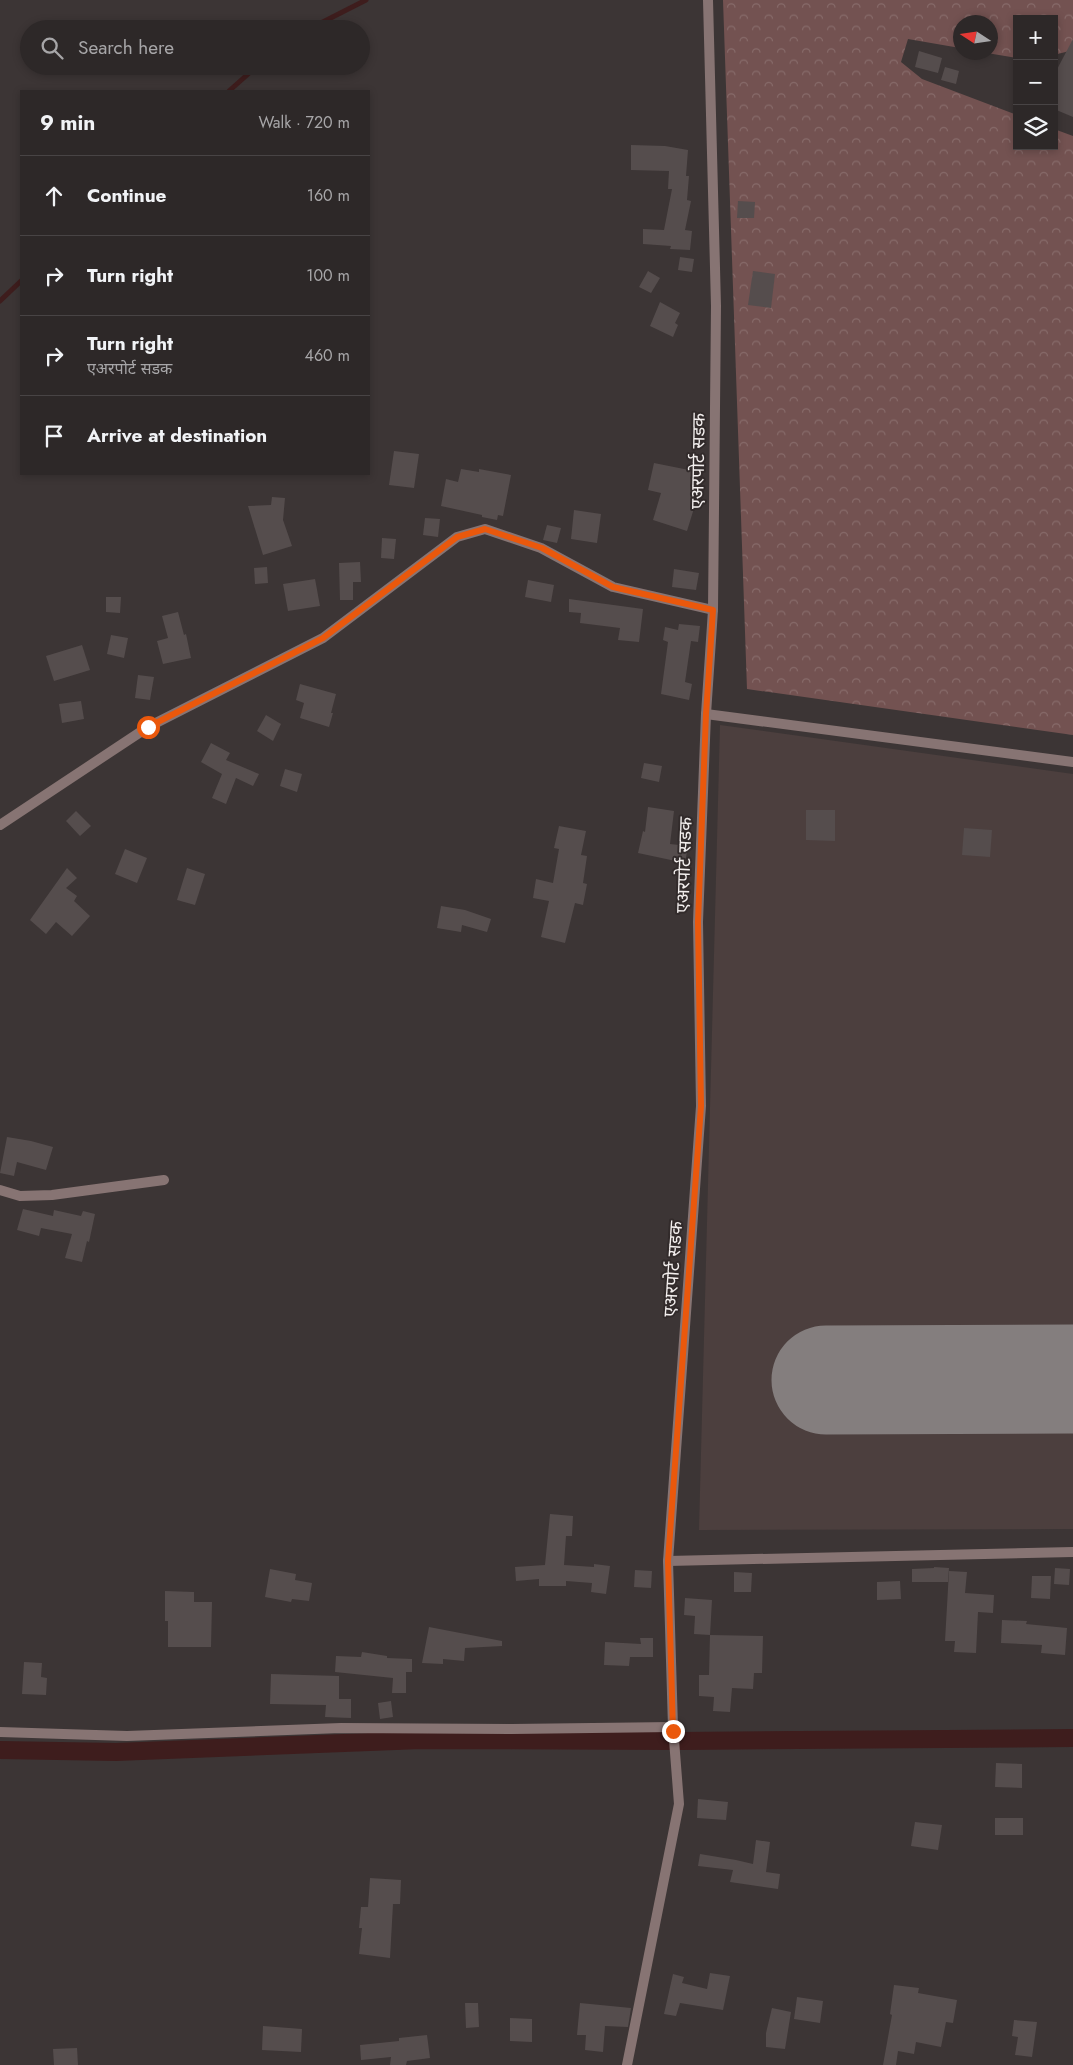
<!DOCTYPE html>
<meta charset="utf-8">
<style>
:root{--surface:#2d2828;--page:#393434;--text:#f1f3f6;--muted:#a7a6a8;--line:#484445}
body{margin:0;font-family:Jost,"Noto Sans Devanagari",sans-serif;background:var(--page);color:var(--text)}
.controls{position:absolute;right:15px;top:15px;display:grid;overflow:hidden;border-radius:0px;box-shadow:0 2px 8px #0003}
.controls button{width:45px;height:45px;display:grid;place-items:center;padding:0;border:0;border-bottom:1px solid var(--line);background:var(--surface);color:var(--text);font:25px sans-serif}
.compass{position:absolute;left:953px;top:15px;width:45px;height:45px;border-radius:50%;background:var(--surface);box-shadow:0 2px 8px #0003;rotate:282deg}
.stop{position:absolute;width:15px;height:15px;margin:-11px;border:4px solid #ea580c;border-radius:50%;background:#fff}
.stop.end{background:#ea580c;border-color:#fff;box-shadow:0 1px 5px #0008}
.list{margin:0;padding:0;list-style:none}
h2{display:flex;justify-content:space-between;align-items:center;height:65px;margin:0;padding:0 20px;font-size:21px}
h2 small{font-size:16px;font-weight:400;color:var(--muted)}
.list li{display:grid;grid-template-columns:32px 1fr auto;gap:15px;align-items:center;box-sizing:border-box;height:80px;padding:0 20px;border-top:1px solid var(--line)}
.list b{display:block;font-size:19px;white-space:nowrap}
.list p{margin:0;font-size:16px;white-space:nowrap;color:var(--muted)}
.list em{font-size:16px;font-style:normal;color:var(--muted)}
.icon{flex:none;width:28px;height:28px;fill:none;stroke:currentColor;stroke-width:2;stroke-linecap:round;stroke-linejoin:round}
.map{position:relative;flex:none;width:1073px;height:2065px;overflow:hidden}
.search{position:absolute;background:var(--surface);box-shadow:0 2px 8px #0003;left:20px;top:20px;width:350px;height:55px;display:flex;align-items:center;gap:12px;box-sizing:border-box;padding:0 18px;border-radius:28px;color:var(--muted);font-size:19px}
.panel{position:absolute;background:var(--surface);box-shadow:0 2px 8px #0003;left:20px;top:90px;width:350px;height:385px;border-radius:0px}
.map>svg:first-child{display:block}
.built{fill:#4c3f3e}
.forest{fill:url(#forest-crowns)}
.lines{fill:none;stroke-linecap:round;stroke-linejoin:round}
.stream{stroke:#3e1d1d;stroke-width:5}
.canal{stroke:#3e1d1d;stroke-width:18}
.runway{stroke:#847e7e;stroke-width:109}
.building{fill:#554d4d}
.minor{stroke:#877473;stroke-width:10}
.route{stroke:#ea580c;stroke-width:6}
.labels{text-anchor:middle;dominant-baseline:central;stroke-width:4;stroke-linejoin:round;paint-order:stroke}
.street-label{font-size:18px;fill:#f3efee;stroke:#322b2b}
</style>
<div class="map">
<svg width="1073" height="2065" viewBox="0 0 1073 2065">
<defs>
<pattern id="forest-crowns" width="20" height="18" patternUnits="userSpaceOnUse" patternTransform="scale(1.25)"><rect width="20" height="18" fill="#735251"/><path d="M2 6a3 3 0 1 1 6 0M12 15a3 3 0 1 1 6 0" fill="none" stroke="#876b6a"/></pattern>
</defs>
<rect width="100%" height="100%" fill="#3c3535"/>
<polygon class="built" points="720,725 1073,774 1073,1529 699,1530"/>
<polygon class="forest" points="723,0 1073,0 1073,50 1054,55 1054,19 1017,19 1017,58 987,53 990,52 990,22 960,22 960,48 908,39 901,62 922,79 1017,115 1017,146 1054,146 1054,129 1073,136 1073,735 747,689"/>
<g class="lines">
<g class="stream">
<polyline points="309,29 366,0"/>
<polyline points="229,91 257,66"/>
<polyline points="0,301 21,281"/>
</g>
<polyline class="canal" points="0,1750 116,1752 421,1740 679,1741 1073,1738"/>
<polyline class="runway" points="826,1380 1073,1379"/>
</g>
<g class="building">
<polygon points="1073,39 1073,117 1054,109 1054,75"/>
<polygon points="919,51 942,58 938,73 915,67"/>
<polygon points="945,67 959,71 956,84 941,80"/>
<polygon points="631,145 665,146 688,150 686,176 689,176 687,200 691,201 685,230 692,231 690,250 670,249 671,246 643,244 643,229 664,230 672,189 668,189 669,171 631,170"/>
<polygon points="738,201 755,202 754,218 737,218"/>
<polygon points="680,257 694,259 692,272 678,270"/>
<polygon points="648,271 660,278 651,293 639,287"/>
<polygon points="753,271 775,274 771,308 748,305"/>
<polygon points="660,302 680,313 675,323 678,325 673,337 650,326"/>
<polygon points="394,451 419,454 414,488 389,485"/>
<polygon points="654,463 699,472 692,504 695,505 687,531 653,520 661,493 648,490"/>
<polygon points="461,469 479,472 479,469 511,475 503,516 498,515 497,520 482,517 482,515 441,506 446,479 458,482"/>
<polygon points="272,497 285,498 283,520 292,546 263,555 248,506 271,505"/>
<polygon points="574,510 601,514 597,543 571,539"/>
<polygon points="425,518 440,519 438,537 423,535"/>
<polygon points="547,525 561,528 557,543 543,540"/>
<polygon points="382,538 396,539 394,559 381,558"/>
<polygon points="360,562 361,582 353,582 353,600 340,600 339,563"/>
<polygon points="267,567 268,583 255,584 254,568"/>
<polygon points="674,569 699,573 696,590 672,587"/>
<polygon points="315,579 320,606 288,611 283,584"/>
<polygon points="528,580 554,585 551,602 525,597"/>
<polygon points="106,597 121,597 120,613 106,612"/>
<polygon points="569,599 643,609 639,642 618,640 620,628 580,623 581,613 569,612"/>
<polygon points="178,612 184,635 186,634 191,658 163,664 157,641 168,638 162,616"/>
<polygon points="679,624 700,626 698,642 691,641 685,682 692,684 689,700 661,694 668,642 663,640 665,627 678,630"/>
<polygon points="111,635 128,638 124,658 107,654"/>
<polygon points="82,645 90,670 54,681 46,656"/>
<polygon points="138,675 154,677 150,700 135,698"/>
<polygon points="300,684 336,694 331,713 333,713 329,727 300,718 304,703 296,700"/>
<polygon points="81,701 84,719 62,723 59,704"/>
<polygon points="266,715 281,724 273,741 257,731"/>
<polygon points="211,743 230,753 226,760 259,774 253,786 236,778 226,804 212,798 222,774 201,762"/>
<polygon points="644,763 662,766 659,782 641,778"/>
<polygon points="285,769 302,774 297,792 280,786"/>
<polygon points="648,807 674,811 670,844 688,846 685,863 638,853 643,831 645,832"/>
<polygon points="806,810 835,810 835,841 806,840"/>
<polygon points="76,811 91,826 80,836 66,821"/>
<polygon points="559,826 586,831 581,855 587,856 583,883 587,884 583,905 575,903 565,943 541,937 549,901 533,898 536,879 553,883 559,849 554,848"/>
<polygon points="964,828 992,830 990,857 962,855"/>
<polygon points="125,849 147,858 137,883 115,874"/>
<polygon points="67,868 77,878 66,888 77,896 74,901 90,916 72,936 56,922 46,934 30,920"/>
<polygon points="187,868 205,874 195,905 177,900"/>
<polygon points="441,906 465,910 491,919 487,932 462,925 461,932 437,928"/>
<polygon points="7,1137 31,1141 53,1147 46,1170 17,1162 14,1176 0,1173"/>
<polygon points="23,1209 53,1216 54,1210 81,1216 83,1211 95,1214 89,1242 87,1241 82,1262 65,1258 72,1234 41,1228 39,1236 17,1230"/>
<polygon points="550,1514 573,1516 572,1536 566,1536 564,1565 594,1567 594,1564 610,1566 606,1594 591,1592 592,1583 566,1581 566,1586 539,1586 539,1579 516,1581 515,1567 545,1565"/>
<polygon points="934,1567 949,1568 948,1582 912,1582 912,1569 934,1568"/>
<polygon points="1055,1568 1070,1569 1069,1585 1054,1584"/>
<polygon points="270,1569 296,1574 295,1580 312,1583 309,1601 292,1599 291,1602 265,1597"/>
<polygon points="635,1570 652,1571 651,1588 634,1587"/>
<polygon points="949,1571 967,1572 965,1593 994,1595 993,1613 978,1612 976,1653 954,1652 955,1641 945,1641"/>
<polygon points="734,1572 752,1573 751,1592 734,1592"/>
<polygon points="1032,1576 1051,1576 1050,1599 1031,1598"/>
<polygon points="900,1581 901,1599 877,1600 877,1582"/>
<polygon points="165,1591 194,1592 194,1602 212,1602 211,1647 168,1647 168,1621 165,1621"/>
<polygon points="685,1598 712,1600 710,1635 763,1636 762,1673 754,1673 753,1689 732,1688 730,1712 713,1711 714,1697 699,1696 699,1675 709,1675 710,1635 694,1634 695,1616 684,1615"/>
<polygon points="1002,1620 1027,1621 1026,1624 1067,1628 1065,1655 1041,1653 1042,1645 1001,1643"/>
<polygon points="429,1627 502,1641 502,1646 465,1648 464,1661 443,1659 443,1664 422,1663"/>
<polygon points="640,1638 653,1638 653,1657 630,1657 629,1666 604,1665 605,1642 641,1644"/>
<polygon points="362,1652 387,1656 387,1658 412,1659 412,1672 406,1672 406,1693 392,1693 393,1678 335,1672 336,1656 361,1657"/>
<polygon points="24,1662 42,1663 41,1677 47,1678 46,1695 22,1694"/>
<polygon points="271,1674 339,1676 339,1699 351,1699 351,1718 325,1717 326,1705 270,1704"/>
<polygon points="391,1701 393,1717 380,1719 378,1703"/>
<polygon points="996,1763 1022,1764 1022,1788 995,1787"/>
<polygon points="698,1799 728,1802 726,1820 697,1818"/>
<rect x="995" y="1818" width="28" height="17"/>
<polygon points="915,1822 942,1825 938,1850 911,1846"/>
<polygon points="756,1840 770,1842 766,1872 780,1874 778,1889 730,1882 733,1870 698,1866 700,1854 736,1860 735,1862 736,1860 753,1864"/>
<polygon points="370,1878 401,1880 400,1904 393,1904 390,1958 359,1954 362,1928 359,1928 361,1907 368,1907"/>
<polygon points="710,1973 730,1976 723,2010 680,2003 676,2016 664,2014 673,1974 684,1977 682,1983 707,1989"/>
<polygon points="894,1985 919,1988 918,1993 957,2000 953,2023 946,2022 941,2047 916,2042 914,2054 898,2051 896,2065 883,2065 892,2015 890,2014"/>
<polygon points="797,1997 823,2001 820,2023 794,2019"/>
<polygon points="465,2003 478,2003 479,2027 466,2028"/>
<polygon points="580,2003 631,2008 628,2027 605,2026 603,2052 585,2050 586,2035 577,2035"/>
<polygon points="772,2008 791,2012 785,2049 766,2047 766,2033"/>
<polygon points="510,2018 532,2019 532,2042 510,2041"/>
<polygon points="1014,2020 1037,2022 1032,2057 1015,2055 1018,2037 1012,2036"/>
<polygon points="263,2026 302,2029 301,2052 262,2050"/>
<polygon points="427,2035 430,2058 407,2061 406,2065 390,2065 391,2057 361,2060 360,2045 399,2041 399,2038"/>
<polygon points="77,2048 78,2065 54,2065 53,2049"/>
</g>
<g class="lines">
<g class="minor">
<polyline points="706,714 1073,762"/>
<polyline points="0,825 148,727 323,638 457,537 485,529 541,548 613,587 713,610"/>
<polyline points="0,1190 20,1196 52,1195 164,1180"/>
<polyline points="668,1561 1073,1552"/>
<polyline points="0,1732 127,1736 341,1728 512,1729 673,1727"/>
<polyline points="627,2065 679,1804 673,1727 668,1561 701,1106 698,922 706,714 713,610 716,306 708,0"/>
</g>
</g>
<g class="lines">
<polyline class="route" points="148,727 323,638 457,537 485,529 542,548 613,587 713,610 706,714 698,922 701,1106 668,1561 673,1731"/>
</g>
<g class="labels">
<g class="street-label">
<text transform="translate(698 461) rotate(-89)">एअरपोर्ट सडक</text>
<text transform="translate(684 865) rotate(-88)">एअरपोर्ट सडक</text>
<text transform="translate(673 1269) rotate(-86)">एअरपोर्ट सडक</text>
</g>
</g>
</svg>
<div class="controls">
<button>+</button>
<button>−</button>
<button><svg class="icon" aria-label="layers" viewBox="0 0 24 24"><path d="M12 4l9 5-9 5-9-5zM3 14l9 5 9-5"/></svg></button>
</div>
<svg class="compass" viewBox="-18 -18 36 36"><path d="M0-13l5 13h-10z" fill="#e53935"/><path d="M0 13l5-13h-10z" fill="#a7a6a8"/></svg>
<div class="stop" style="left:148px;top:727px"></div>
<div class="stop end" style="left:673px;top:1731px"></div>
<div class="search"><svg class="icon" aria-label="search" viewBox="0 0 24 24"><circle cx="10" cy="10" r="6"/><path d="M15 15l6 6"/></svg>Search here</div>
<section class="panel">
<h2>9 min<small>Walk · 720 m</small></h2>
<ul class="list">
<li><svg class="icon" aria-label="ahead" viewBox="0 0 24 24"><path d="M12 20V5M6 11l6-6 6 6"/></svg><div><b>Continue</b></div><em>160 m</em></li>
<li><svg class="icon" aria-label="right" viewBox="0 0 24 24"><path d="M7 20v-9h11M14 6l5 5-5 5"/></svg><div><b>Turn right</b></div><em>100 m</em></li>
<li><svg class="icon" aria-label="right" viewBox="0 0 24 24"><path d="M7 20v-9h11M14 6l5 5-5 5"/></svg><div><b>Turn right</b><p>एअरपोर्ट सडक</p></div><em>460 m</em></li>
<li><svg class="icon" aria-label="arrive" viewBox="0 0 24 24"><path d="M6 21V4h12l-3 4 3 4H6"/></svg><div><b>Arrive at destination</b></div></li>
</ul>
</section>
</div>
